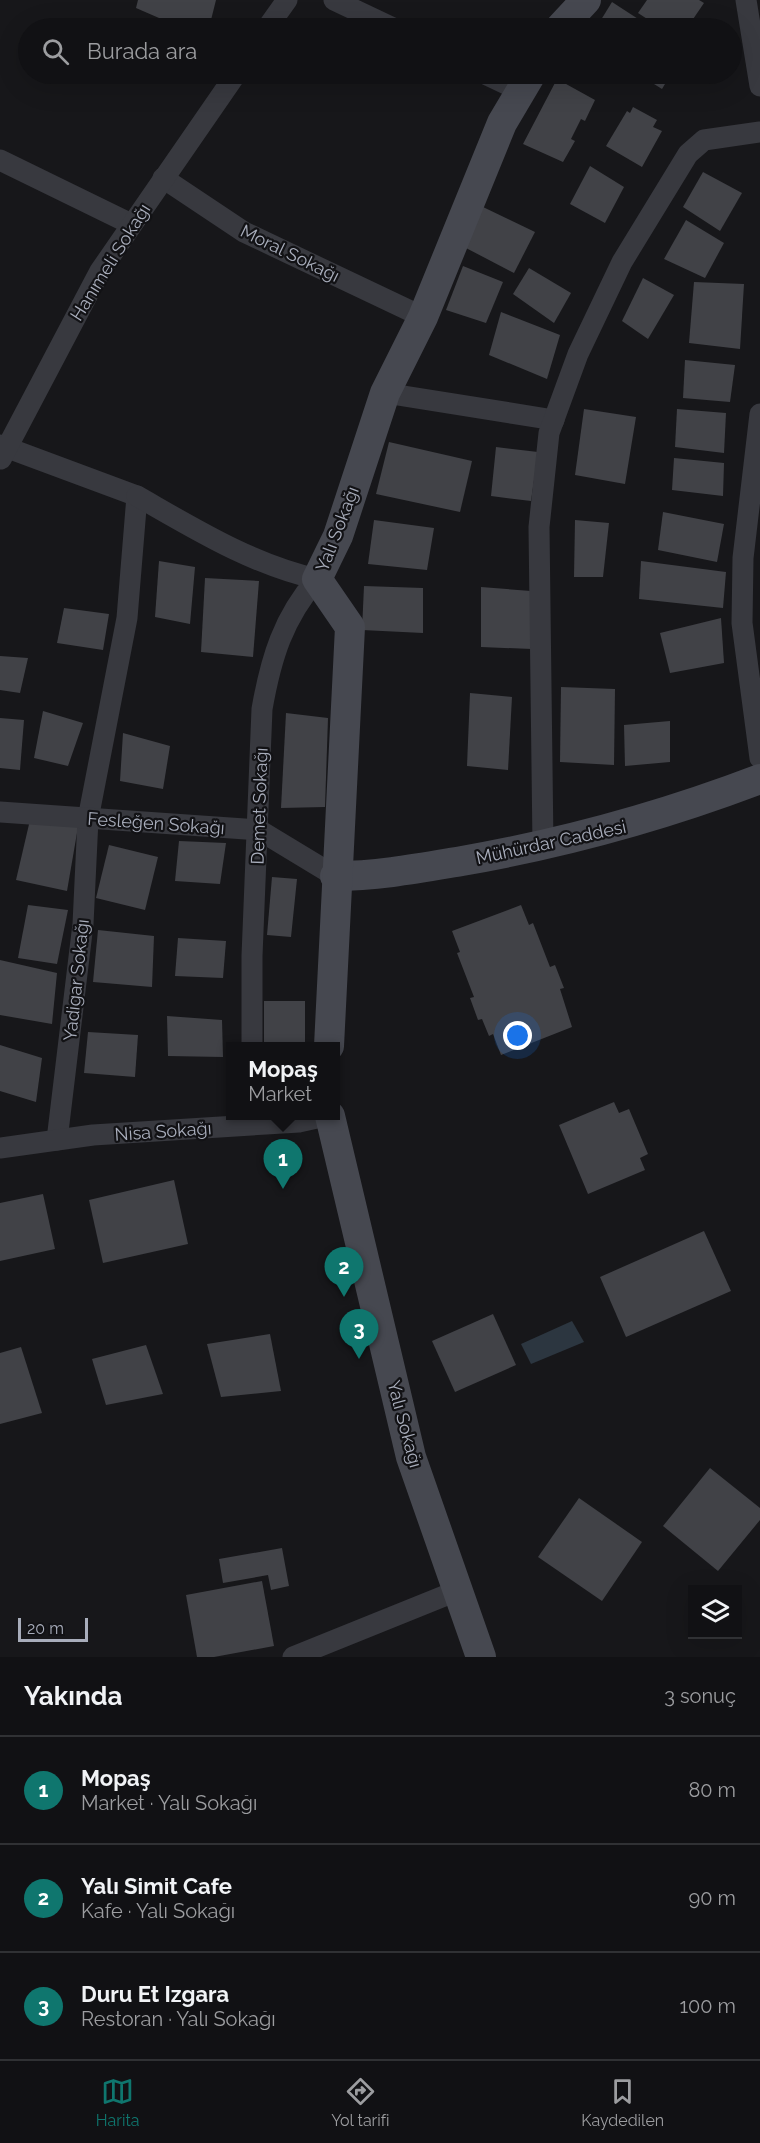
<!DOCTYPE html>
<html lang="tr">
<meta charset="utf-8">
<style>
:root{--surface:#111114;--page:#1e1f22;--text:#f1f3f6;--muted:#9c9da0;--line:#303134;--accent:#0f766e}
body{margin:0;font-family:Raleway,sans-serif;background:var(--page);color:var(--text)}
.controls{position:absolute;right:18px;bottom:18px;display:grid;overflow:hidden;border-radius:0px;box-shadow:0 6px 24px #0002}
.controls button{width:54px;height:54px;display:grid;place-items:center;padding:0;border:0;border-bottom:2px solid var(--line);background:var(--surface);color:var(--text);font:30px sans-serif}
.scale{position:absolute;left:18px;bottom:15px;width:70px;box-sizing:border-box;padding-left:6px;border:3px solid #a8adbb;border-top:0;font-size:16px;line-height:21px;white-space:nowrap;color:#a8adbb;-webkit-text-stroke:4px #121215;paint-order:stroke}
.you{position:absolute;left:518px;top:1036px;width:21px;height:21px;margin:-15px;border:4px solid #fff;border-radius:50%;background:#1a73e8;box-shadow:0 0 0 9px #1a73e833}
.badge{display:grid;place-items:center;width:39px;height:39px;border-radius:50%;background:var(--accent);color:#fff;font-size:20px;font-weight:700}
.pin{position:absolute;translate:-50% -50px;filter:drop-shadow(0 2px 3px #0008)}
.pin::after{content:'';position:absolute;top:32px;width:21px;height:18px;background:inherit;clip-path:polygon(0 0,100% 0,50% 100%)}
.popup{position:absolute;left:226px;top:1042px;width:114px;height:78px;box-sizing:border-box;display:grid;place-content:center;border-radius:0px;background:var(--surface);filter:drop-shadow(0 2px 4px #0005);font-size:20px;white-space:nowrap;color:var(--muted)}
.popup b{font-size:22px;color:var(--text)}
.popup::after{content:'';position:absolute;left:50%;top:100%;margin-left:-12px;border:12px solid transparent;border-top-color:var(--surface)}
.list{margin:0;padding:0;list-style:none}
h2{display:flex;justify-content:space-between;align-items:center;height:78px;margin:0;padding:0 24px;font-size:26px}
h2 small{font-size:20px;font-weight:400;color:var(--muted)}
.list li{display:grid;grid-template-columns:39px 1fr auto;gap:18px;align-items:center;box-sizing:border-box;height:108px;padding:0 24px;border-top:2px solid var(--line)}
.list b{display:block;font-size:22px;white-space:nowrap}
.list p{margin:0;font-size:20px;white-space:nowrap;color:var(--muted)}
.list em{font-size:20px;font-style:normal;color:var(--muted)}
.icon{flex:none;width:33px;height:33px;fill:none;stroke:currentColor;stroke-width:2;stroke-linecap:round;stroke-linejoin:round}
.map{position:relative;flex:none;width:760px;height:1657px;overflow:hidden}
.search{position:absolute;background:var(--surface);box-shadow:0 6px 24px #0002;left:18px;right:18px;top:18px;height:66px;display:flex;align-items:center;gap:15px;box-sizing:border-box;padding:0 21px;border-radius:33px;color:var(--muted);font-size:22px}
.sheet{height:402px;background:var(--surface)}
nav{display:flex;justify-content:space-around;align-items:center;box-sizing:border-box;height:84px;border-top:2px solid var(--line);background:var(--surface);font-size:16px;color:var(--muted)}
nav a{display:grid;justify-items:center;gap:3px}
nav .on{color:var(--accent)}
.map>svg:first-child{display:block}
.water{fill:#2c3640}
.building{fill:#414247}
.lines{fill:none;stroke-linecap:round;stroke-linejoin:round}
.street{stroke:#38393f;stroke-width:21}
.secondary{stroke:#464850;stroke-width:30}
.labels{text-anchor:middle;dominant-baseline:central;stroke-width:4.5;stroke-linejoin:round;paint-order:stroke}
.street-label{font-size:18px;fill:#a8adbb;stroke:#121215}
</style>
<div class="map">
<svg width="760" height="1657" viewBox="0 0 760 1657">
<rect width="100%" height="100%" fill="#17171a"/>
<polygon class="water" points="572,1321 584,1342 531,1364 521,1344"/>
<g class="building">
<polygon points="138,0 216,0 209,28 182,28 136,8"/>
<polygon points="647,0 699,0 704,3 687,28 661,28 638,13"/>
<polygon points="612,2 652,28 596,28"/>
<polygon points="638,74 671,74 662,89"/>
<polygon points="557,79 595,100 585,121 581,119 571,139 575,141 563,162 523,144"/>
<polygon points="633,107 657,120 653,127 662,131 642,167 606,146 627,111 630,113"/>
<polygon points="590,166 624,187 605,223 570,204"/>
<polygon points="703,172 742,193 720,231 683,207"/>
<polygon points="483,207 535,232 514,273 466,248"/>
<polygon points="686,220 724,243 705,278 664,259"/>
<polygon points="463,266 503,282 486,323 446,310"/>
<polygon points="529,268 571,293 554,323 513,294"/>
<polygon points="643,278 674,295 648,339 622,321"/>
<polygon points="694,282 744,284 740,349 689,343"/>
<polygon points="501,312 560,335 547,379 489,355"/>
<polygon points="685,360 735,365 730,402 683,398"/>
<polygon points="584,409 636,417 625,484 575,475"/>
<polygon points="677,409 726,413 724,453 675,447"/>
<polygon points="389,442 472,461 460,512 376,494"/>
<polygon points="496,447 538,452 531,501 491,496"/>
<polygon points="674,458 724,463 723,496 672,490"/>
<polygon points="663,512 724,524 717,562 658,550"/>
<polygon points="374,520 434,528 427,570 368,564"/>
<polygon points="575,520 609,523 603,577 574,577"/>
<polygon points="159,561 195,567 190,624 155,617"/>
<polygon points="641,561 726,572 723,608 639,599"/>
<polygon points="205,578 259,581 253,657 201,652"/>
<polygon points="364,586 423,588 423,633 362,630"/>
<polygon points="481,587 531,591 532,649 481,647"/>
<polygon points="64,608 109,614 103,650 57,643"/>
<polygon points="721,618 724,663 670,673 660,633"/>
<polygon points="0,656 28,658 20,693 0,690"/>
<polygon points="561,687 615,689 614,765 560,762"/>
<polygon points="470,693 512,697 508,770 467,766"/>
<polygon points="43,711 83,723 68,766 34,758"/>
<polygon points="286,713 328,718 325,807 281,808"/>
<polygon points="0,718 24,720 20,770 0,768"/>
<polygon points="670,721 670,762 625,766 624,725"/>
<polygon points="123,733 170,746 163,789 120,781"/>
<polygon points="30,820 78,827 67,891 16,880"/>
<polygon points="179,841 226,843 220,884 175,881"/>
<polygon points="109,845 158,857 145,910 96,898"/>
<polygon points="272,877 297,879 291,937 267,935"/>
<polygon points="28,905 68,910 57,964 18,958"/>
<polygon points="521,905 529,925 533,923 550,967 555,965 564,988 560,989 572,1027 501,1055 493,1034 489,1036 482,1019 478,1020 470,998 474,997 457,953 460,952 452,931"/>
<polygon points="98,930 154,936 152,987 93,982"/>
<polygon points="178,938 226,941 223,978 175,976"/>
<polygon points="0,960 57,973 52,1024 0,1015"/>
<rect x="264" y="1001" width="41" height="45"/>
<polygon points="167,1016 222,1020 223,1057 168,1056"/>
<polygon points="88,1032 138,1035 135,1077 84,1073"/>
<polygon points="0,1045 42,1058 36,1102 0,1091"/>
<polygon points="614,1102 619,1113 629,1109 648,1154 640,1158 645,1170 588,1194 559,1125"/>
<polygon points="174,1180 188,1244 103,1263 89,1200"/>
<polygon points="43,1194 55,1249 0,1261 0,1203"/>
<polygon points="704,1231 731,1291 626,1337 600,1277"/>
<polygon points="493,1314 516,1365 455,1392 432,1341"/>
<polygon points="270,1334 281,1391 221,1397 207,1344"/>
<polygon points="146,1345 163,1394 106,1405 92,1359"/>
<polygon points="21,1347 42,1413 0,1424 0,1353"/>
<polygon points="710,1468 760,1508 760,1520 718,1571 663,1526"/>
<polygon points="579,1498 642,1542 602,1601 538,1557"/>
<polygon points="282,1548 289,1586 271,1590 268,1575 223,1583 219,1559"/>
<polygon points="262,1581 274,1646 214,1657 197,1657 186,1595"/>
</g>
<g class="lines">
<g class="street">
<polyline points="334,0 393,28"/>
<polyline points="746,0 760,86"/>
<polyline points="267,28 287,0"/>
<polyline points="485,74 521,91"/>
<polyline points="0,160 131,224"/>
<polyline points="163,178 244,232 423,317"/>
<polyline points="385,393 554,420"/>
<polyline points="760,414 743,558 742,623 760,758"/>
<polyline points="0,445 137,496 127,618 88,819 83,924 57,1140"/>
<polyline points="1,459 100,271 236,74"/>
<path d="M137,496C195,529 251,564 317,579C283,618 271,658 262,709L252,956V1046"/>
<polyline points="0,812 259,830 335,876"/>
<polyline points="543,846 539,527 549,433 578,354 622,262 688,154 704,140 760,132"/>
<polyline points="0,1148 93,1135 299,1122 326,1116"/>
<polyline points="293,1657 459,1590"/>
</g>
<g class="secondary">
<polyline points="560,28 586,0"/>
<path d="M335,876C378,876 420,868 462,861C565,843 663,816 760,779"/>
<polyline points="329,1046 350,627 317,579 338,536 385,393 423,317 502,123 531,74"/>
<polyline points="330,1116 411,1457 481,1657"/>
</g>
</g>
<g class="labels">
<g class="street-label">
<text transform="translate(290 253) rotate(26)">Moral Sokağı</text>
<text transform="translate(110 262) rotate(-58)">Hanımeli Sokağı</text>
<text transform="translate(337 529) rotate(-69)">Yalı Sokağı</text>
<text transform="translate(259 806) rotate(-88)">Demet Sokağı</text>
<text transform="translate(156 823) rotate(4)">Fesleğen Sokağı</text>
<text transform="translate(551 842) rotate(-12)">Mühürdar Caddesi</text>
<text transform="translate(76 980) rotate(-84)">Yadigar Sokağı</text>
<text transform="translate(163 1131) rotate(-4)">Nisa Sokağı</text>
<text transform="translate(405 1424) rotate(75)">Yalı Sokağı</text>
</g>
</g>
</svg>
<div class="controls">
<button><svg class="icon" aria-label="layers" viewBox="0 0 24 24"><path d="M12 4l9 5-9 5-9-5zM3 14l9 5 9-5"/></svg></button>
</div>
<div class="scale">20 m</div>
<div class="you"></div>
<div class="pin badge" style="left:283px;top:1189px">1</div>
<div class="popup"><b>Mopaş</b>Market</div>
<div class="pin badge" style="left:344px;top:1297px">2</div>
<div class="pin badge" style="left:359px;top:1359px">3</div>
<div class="search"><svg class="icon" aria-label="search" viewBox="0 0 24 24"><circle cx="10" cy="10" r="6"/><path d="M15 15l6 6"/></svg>Burada ara</div>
</div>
<section class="sheet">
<h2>Yakında<small>3 sonuç</small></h2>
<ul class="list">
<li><span class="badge">1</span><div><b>Mopaş</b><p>Market · Yalı Sokağı</p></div><em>80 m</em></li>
<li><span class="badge">2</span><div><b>Yalı Simit Cafe</b><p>Kafe · Yalı Sokağı</p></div><em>90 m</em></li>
<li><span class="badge">3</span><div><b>Duru Et Izgara</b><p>Restoran · Yalı Sokağı</p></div><em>100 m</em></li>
</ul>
</section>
<nav>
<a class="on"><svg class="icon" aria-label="map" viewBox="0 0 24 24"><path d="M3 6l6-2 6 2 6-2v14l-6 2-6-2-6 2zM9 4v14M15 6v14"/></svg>Harita</a>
<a><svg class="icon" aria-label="directions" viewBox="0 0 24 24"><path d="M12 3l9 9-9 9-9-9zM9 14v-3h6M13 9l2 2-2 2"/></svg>Yol tarifi</a>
<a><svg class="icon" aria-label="saved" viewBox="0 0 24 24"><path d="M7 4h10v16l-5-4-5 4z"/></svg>Kaydedilen</a>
</nav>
